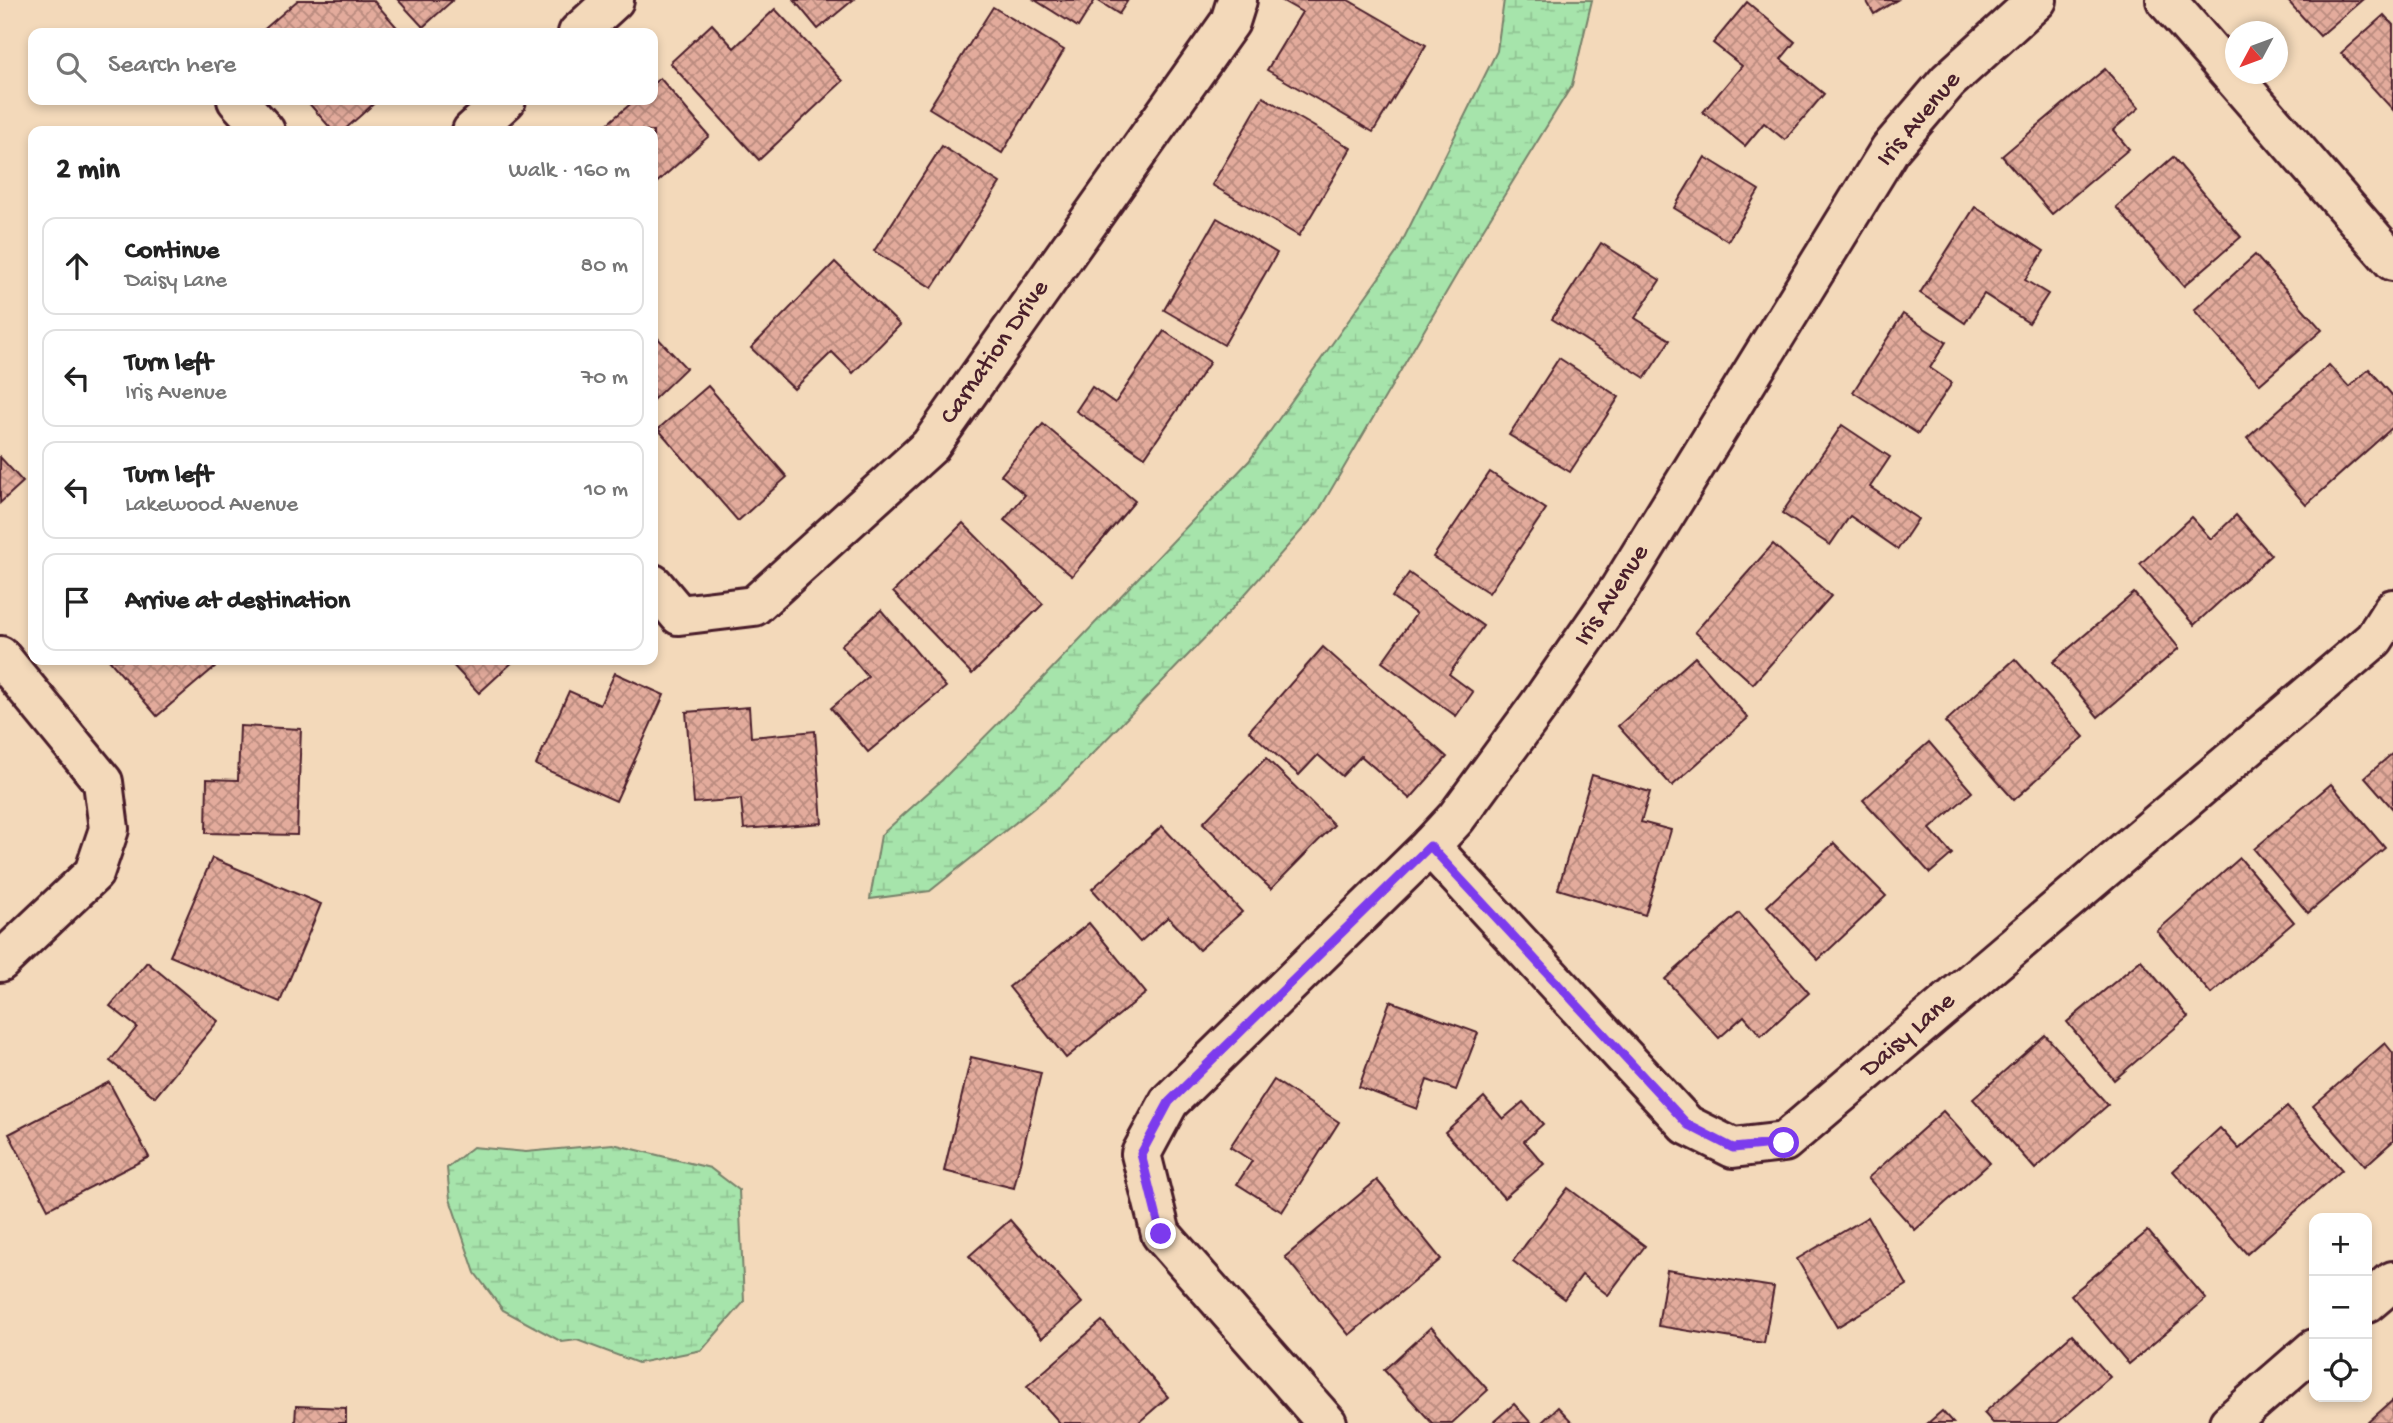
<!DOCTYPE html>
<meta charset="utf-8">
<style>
:root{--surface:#fff;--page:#f2f2f2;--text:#222;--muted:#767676;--line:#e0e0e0}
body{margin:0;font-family:"Gochi Hand",sans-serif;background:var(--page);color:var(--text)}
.controls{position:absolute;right:21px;bottom:21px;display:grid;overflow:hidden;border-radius:14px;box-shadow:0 4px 10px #0003}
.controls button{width:63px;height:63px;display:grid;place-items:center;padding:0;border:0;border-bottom:2px solid var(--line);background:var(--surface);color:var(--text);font:35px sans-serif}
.compass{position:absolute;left:2225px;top:21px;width:63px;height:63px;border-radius:50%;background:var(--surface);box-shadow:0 4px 10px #0003;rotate:229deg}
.stop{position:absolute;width:21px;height:21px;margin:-16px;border:5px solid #7c3aed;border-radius:50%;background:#fff}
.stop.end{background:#7c3aed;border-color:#fff;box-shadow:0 2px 7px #0008}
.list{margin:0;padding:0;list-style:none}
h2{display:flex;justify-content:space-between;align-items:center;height:91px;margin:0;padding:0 28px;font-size:30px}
h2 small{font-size:23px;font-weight:400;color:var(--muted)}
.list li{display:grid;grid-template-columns:46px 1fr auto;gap:21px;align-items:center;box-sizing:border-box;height:98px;margin:0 14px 14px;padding:0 14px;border:2px solid var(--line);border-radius:14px}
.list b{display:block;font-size:26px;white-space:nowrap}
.list p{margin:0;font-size:23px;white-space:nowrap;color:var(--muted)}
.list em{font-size:23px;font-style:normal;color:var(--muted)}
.icon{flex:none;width:38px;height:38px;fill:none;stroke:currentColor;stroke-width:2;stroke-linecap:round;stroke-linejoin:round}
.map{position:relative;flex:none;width:2393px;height:1423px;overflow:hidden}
.search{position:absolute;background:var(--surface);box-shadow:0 4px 10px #0003;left:28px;top:28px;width:630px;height:77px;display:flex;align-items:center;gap:18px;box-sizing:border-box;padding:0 24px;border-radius:14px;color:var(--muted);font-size:26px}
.panel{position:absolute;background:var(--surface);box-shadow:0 4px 10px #0003;left:28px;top:126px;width:630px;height:539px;border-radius:14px}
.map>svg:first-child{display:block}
.wetland{fill:url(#wetland-marsh);stroke:#78826b;stroke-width:2}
.building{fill:url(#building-cross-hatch);stroke:#4a1f2b;stroke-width:2}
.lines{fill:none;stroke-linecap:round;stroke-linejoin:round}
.minor-casing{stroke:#4a1f2b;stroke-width:44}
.tertiary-casing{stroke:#4a1f2b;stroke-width:44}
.minor{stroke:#f3d9ba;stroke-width:38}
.tertiary{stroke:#f3d9ba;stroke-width:38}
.route{stroke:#7c3aed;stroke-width:9}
.labels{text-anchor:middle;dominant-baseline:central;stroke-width:6;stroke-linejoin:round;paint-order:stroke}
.street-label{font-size:26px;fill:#4a1f2b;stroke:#f3d9ba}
</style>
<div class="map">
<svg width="2393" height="1423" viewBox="0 0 2393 1423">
<defs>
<pattern id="wetland-marsh" width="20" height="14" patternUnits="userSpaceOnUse" patternTransform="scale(1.75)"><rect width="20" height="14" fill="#a6e4ab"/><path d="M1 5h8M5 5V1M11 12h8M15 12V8" fill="none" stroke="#90c393"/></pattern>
<pattern id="building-cross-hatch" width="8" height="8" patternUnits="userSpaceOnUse" patternTransform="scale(1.75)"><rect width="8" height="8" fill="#e3ab9c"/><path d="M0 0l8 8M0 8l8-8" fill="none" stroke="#ba8b7f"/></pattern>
</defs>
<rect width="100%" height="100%" fill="#f3d9ba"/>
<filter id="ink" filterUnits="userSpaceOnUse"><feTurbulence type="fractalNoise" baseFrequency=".0143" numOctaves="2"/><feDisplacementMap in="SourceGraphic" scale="14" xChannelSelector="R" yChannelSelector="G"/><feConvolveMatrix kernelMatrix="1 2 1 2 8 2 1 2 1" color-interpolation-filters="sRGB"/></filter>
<g filter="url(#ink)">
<g class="wetland">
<polygon points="1504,0 1592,0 1572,85 1481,233 1318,512 1223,619 1060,787 930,891 870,899 881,835 942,780 1042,679 1249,461 1397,252 1497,51"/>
<polygon points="613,1144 710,1168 739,1190 744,1302 702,1350 638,1363 577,1340 562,1342 503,1310 475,1273 450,1199 447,1168 473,1147 526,1152"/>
</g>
<g class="building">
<polygon points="298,0 373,0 402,33 260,33"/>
<polygon points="398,0 453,0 423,27"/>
<polygon points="794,0 853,0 818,29"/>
<polygon points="1035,0 1095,0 1078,27"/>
<polygon points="1097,0 1128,0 1119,14"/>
<polygon points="1281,0 1348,0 1426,45 1373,132 1267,70 1302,12"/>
<polygon points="1866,0 1897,0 1874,14"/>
<polygon points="2287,0 2362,0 2320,36"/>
<polygon points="1747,2 1795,42 1781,59 1824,94 1785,140 1764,123 1745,146 1703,112 1742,66 1713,43"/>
<polygon points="993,7 1064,50 1002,153 929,108"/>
<polygon points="775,9 843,81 759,160 670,63 712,24 734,48"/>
<polygon points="2384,15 2393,25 2393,110 2341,53"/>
<polygon points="2105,69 2139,108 2113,130 2129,149 2052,214 2002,156"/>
<polygon points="660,78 709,136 653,186 653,131 599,131 635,100 653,100 653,84"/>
<polygon points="1263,97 1351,148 1299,236 1212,185"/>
<polygon points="306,100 378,100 343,131 333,131"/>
<polygon points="942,146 1000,183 932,288 874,251"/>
<polygon points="1705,157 1759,190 1728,241 1674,208"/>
<polygon points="2173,157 2241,237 2184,286 2116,207"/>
<polygon points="1975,207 2044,251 2025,280 2048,294 2029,323 1984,294 1965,323 1920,293"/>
<polygon points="1217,218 1277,253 1224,345 1164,310"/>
<polygon points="1601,243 1660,280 1635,318 1670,340 1645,378 1552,319"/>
<polygon points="2255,255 2322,330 2260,384 2194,310"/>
<polygon points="835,262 900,325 853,373 832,352 794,389 751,348"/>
<polygon points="1903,314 1946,342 1930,368 1952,383 1918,434 1853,392"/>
<polygon points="1164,331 1210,362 1145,457 1076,411 1092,387 1115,403"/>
<polygon points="653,333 686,368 653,400"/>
<polygon points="1559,358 1619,397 1570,472 1509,435"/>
<polygon points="2329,365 2349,387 2369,369 2393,396 2393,427 2306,505 2247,438"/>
<polygon points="708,386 787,477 738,521 658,429"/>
<polygon points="1043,424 1135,501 1072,576 1004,520 1025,495 1001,475"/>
<polygon points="1842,425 1890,457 1870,487 1918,519 1898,549 1850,516 1830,545 1782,513"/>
<polygon points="0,457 23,482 0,503"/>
<polygon points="1490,472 1546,509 1489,593 1433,557"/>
<polygon points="2236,515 2271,555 2194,625 2140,564 2191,517 2211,539"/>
<polygon points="963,523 1043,604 972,674 893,592"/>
<polygon points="1773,544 1831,596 1753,684 1695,632"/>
<polygon points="1409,573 1483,626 1449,674 1473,692 1456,716 1382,662 1416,614 1392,597"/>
<polygon points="2134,593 2179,648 2098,717 2053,662"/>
<polygon points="881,610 946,687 868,752 831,708 868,677 841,645"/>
<polygon points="1323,647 1447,757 1410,799 1361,756 1342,776 1318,755 1299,775 1249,731"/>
<polygon points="1695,657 1748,718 1672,786 1618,726"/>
<polygon points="2015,659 2084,737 2014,800 1945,722"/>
<polygon points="109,660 223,660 157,716"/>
<polygon points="448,660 515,660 479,693"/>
<polygon points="615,673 664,695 616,801 536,765 569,691 600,705"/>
<polygon points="749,707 751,737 815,731 822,823 744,829 741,799 694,803 686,712"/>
<polygon points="240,726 301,729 297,835 206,833 207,779 238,780"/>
<polygon points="1929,742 1972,792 1930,829 1952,854 1930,873 1863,800"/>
<polygon points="2393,753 2393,809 2365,777"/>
<polygon points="1266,758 1334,825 1271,889 1203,823"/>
<polygon points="1592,775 1650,792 1641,822 1671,830 1645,915 1558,889"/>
<polygon points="2331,784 2385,848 2308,913 2254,849"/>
<polygon points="1162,826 1242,912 1199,950 1168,917 1140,942 1092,889"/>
<polygon points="1834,843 1886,896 1818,960 1767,906"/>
<polygon points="212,858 321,904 280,1002 170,956"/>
<polygon points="2240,858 2294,922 2211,994 2157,931"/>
<polygon points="1739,913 1809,993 1761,1036 1744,1016 1719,1038 1665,979"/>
<polygon points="1089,923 1146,993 1066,1058 1009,987"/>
<polygon points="2141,960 2188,1017 2114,1080 2067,1022"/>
<polygon points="147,962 218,1021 155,1097 110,1061 137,1027 110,1006"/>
<polygon points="1390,1001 1478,1033 1456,1090 1427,1080 1417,1109 1359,1087"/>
<polygon points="2045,1035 2108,1105 2035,1169 1973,1099"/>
<polygon points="2385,1043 2393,1053 2393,1141 2365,1166 2313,1106"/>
<polygon points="971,1057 1041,1073 1014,1188 944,1171"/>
<polygon points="1274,1080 1339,1122 1282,1212 1237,1184 1252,1161 1230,1147"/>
<polygon points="109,1082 149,1157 48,1209 9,1134"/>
<polygon points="1484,1097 1503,1119 1523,1102 1543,1124 1524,1141 1544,1164 1504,1198 1445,1132"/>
<polygon points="2287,1107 2342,1170 2247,1254 2173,1171 2220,1128 2239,1149"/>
<polygon points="1943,1111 1990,1163 1915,1230 1868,1178"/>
<polygon points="1377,1180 1441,1259 1349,1335 1285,1257"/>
<polygon points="1568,1188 1645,1246 1608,1295 1582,1275 1564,1299 1513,1261"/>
<polygon points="1868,1217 1907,1285 1837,1327 1797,1259"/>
<polygon points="1010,1220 1082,1303 1042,1338 969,1256"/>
<polygon points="2148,1231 2206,1299 2129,1364 2071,1295"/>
<polygon points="1667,1270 1774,1287 1764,1343 1658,1326"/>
<polygon points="1102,1321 1168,1397 1138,1423 1060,1423 1027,1386"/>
<polygon points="1431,1327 1488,1390 1452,1423 1432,1423 1384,1370"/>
<polygon points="2072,1334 2110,1377 2057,1423 1993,1423 1984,1413"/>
<polygon points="2393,1400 2393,1423 2367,1423"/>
<polygon points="1514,1404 1531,1423 1492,1423"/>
<polygon points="296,1406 346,1408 346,1423 295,1423"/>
<polygon points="1558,1407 1573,1423 1541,1423"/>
<polygon points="1942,1411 1953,1423 1928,1423"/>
</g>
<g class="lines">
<defs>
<g id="minor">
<polyline points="2166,0 2393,261"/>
<polyline points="578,33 614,0"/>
<polyline points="237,100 265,131"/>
<polyline points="472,131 506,100"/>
<polyline points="653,584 679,615 754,606 930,446 1230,22 1237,0"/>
<polyline points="0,656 103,782 109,829 94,873 0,962"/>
<polyline points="1430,846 1687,1125 1733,1148 1784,1142 2374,639 2393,609"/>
<polyline points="1327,1423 1161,1234 1141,1154 1169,1102 1430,846 1456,818 1539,705 1620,588 1890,149 1948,81 2037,0"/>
</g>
<g id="tertiary">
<polyline points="2367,1303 2393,1281"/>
<polyline points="2229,1423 2314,1349"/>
</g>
</defs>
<use href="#minor" class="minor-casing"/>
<use href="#tertiary" class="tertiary-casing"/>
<use href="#minor" class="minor"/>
<use href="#tertiary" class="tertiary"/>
</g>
</g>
<g class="lines" filter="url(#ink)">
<polyline class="route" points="1161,1234 1141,1154 1169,1102 1430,846 1688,1125 1733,1148 1784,1143"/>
</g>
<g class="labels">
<g class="street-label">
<text transform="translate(1920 120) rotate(-50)">Iris Avenue</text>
<text transform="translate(996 353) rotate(-55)">Carnation Drive</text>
<text transform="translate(1613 596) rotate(-57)">Iris Avenue</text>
<text transform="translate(1909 1036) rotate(-41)">Daisy Lane</text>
</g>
</g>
</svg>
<div class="controls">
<button>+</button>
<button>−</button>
<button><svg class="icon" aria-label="locate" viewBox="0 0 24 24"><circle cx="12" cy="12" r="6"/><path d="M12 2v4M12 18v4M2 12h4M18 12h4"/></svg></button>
</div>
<svg class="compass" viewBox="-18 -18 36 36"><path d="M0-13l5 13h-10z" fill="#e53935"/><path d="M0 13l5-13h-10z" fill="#767676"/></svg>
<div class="stop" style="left:1784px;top:1143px"></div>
<div class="stop end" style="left:1161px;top:1234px"></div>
<div class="search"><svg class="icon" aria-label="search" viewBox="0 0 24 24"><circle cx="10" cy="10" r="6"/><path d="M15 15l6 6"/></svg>Search here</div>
<section class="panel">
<h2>2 min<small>Walk · 160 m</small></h2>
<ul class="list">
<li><svg class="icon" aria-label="ahead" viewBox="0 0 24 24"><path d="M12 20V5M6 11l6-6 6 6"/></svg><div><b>Continue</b><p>Daisy Lane</p></div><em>80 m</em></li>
<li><svg class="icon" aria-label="left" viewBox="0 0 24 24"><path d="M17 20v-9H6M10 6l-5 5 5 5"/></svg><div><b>Turn left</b><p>Iris Avenue</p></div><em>70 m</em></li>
<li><svg class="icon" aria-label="left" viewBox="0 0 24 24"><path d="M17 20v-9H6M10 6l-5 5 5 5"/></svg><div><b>Turn left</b><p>Lakewood Avenue</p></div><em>10 m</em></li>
<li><svg class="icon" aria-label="arrive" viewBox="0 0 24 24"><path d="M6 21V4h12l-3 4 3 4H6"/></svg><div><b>Arrive at destination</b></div></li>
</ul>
</section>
</div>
